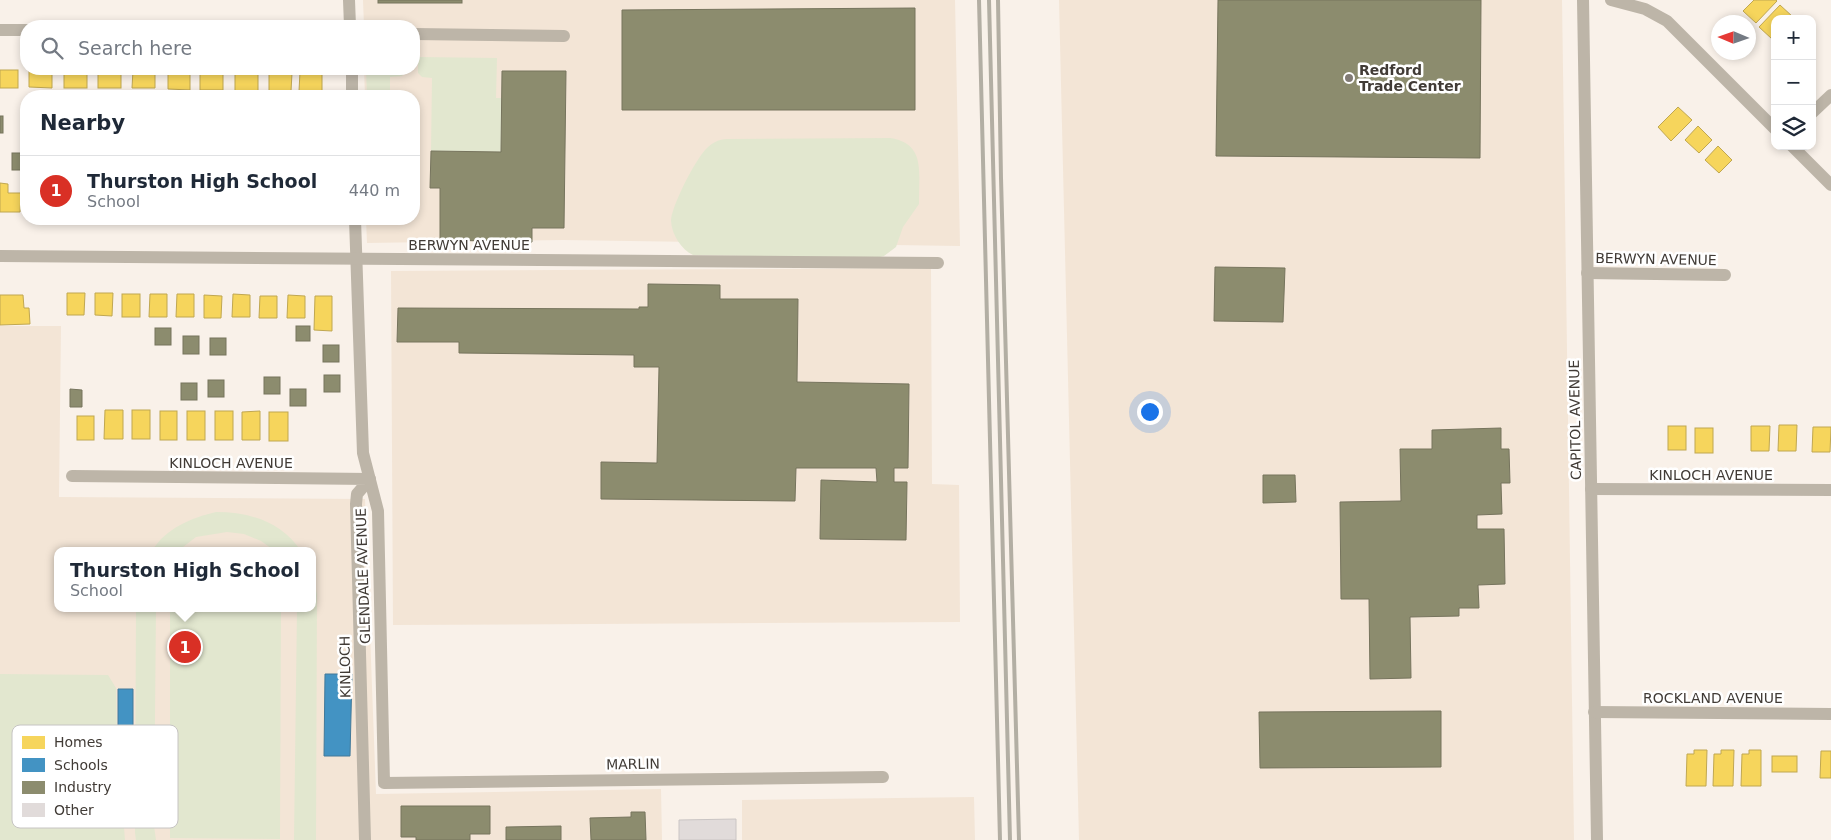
<!DOCTYPE html>
<meta charset="utf-8">
<style>
:root{--surface:#fff;--page:#f2f2f3;--text:#1f2937;--muted:#747a83;--line:#e0e1e3;--accent:#d93025}
body{margin:0;font-family:"DejaVu Sans",sans-serif;background:var(--page);color:var(--text)}
.controls{position:absolute;right:15px;top:15px;display:grid;overflow:hidden;border-radius:10px;box-shadow:0 2px 8px #0003}
.controls button{width:45px;height:45px;display:grid;place-items:center;padding:0;border:0;border-bottom:1px solid var(--line);background:var(--surface);color:var(--text);font:25px sans-serif}
.compass{position:absolute;left:1711px;top:15px;width:45px;height:45px;border-radius:50%;background:var(--surface);box-shadow:0 2px 8px #0003;rotate:272deg}
.you{position:absolute;left:1149px;top:411px;width:18px;height:18px;margin:-12px;border:4px solid #fff;border-radius:50%;background:#1a73e8;box-shadow:0 0 0 8px #1a73e833}
.badge{display:grid;place-items:center;width:32px;height:32px;border-radius:50%;background:var(--accent);color:#fff;font-size:16px;font-weight:700}
.pin{position:absolute;translate:-50% -50%;border:2px solid #fff;box-shadow:0 1px 5px #0006}
.popup{position:absolute;left:54px;top:547px;width:262px;height:65px;box-sizing:border-box;display:grid;place-content:center;border-radius:10px;background:var(--surface);filter:drop-shadow(0 1px 4px #0005);font-size:16px;white-space:nowrap;color:var(--muted)}
.popup b{font-size:19px;color:var(--text)}
.popup::after{content:'';position:absolute;left:50%;top:100%;margin-left:-10px;border:10px solid transparent;border-top-color:var(--surface)}
.list{margin:0;padding:0;list-style:none}
h2{display:flex;justify-content:space-between;align-items:center;height:65px;margin:0;padding:0 20px;font-size:21px}
h2 small{font-size:16px;font-weight:400;color:var(--muted)}
.list li{display:grid;grid-template-columns:32px 1fr auto;gap:15px;align-items:center;box-sizing:border-box;height:70px;padding:0 20px;border-top:1px solid var(--line)}
.list b{display:block;font-size:19px;white-space:nowrap}
.list p{margin:0;font-size:16px;white-space:nowrap;color:var(--muted)}
.list em{font-size:16px;font-style:normal;color:var(--muted)}
.icon{flex:none;width:28px;height:28px;fill:none;stroke:currentColor;stroke-width:2;stroke-linecap:round;stroke-linejoin:round}
.map{position:relative;flex:none;width:1831px;height:840px;overflow:hidden}
.search{position:absolute;background:var(--surface);box-shadow:0 2px 8px #0003;left:20px;top:20px;width:400px;height:55px;display:flex;align-items:center;gap:12px;box-sizing:border-box;padding:0 18px;border-radius:20px;color:var(--muted);font-size:19px}
.panel{position:absolute;background:var(--surface);box-shadow:0 2px 8px #0003;left:20px;top:90px;width:400px;height:135px;border-radius:20px}
.map>svg:first-child{display:block}
.built{fill:#f3e5d6;fill-rule:evenodd}
.green{fill:#e2e7cf}
.homes{fill:#f6d55c;stroke:#c0a751}
.schools{fill:#4393c3;stroke:#427999}
.industry{fill:#8c8c6e;stroke:#76745d}
.building{fill:#e1dbda;stroke:#cac5c4}
.lines{fill:none;stroke-linecap:round;stroke-linejoin:round}
.minor{stroke:#bdb5a8;stroke-width:12}
.rail{stroke:#b3aea3;stroke-width:4}
.poi-dot{fill:#817b75;stroke:#fff;stroke-width:2}
.labels{text-anchor:middle;dominant-baseline:central;stroke-width:5;stroke-linejoin:round;paint-order:stroke}
.poi-label{font-size:14px;font-weight:bold;fill:#413b36;stroke:#fff;text-anchor:start}
.street-label{font-size:14px;fill:#413b36;stroke:#fff}
.key{fill:#fff;stroke:#c6c4c3;stroke-width:1}
.key-label{font-size:14px;fill:#413b36}
</style>
<div class="map">
<svg width="1831" height="840" viewBox="0 0 1831 840">
<rect width="100%" height="100%" fill="#f9f1e9"/>
<g class="built">
<polygon points="363,0 955,0 960,246 563,240 367,243 366,219 414,219 414,96 365,96 364,69 414,69 414,26 364,26"/>
<polygon points="1059,0 1562,0 1574,840 1079,840"/>
<polygon points="931,268 932,484 959,485 960,622 393,625 391,271"/>
<path d="M0,326H61L59,497L365,499L376,794L661,789L662,840H0ZM58,551H312V608H58Z"/>
<polygon points="974,797 975,840 742,840 742,800"/>
</g>
<g class="green">
<polygon points="418,57 497,58 496,98 501,98 501,152 431,151 432,78 422,77 418,73"/>
<polygon points="366,69 405,69 402,76 390,77 390,96 367,96"/>
<path d="M890,138C925,143 919,171 919,199V204L903,227L896,247L884,256L876,258L693,255C681,249 672,235 671,221C671,207 696,158 707,148C712,143 719,139 727,139Z"/>
<path d="M216,512C250,512 282,522 301,551H275L261,541L244,534L227,532L196,537L178,551H152C166,528 191,518 216,512Z"/>
<polygon points="313,571 317,595 316,840 294,840 297,608 312,608"/>
<polygon points="136,608 156,608 154,826 156,840 136,840 135,833"/>
<polygon points="170,608 281,608 280,839 170,838"/>
<polygon points="0,674 108,675 116,688 117,738 125,840 0,840"/>
</g>
<g class="homes">
<polygon points="1754,0 1776,0 1777,1 1756,23 1743,11"/>
<polygon points="1780,5 1793,17 1775,19 1775,36 1772,39 1759,27"/>
<polygon points="29,69 52,69 52,88 29,87"/>
<rect x="0" y="70" width="18" height="18"/>
<rect x="64" y="70" width="23" height="18"/>
<rect x="98" y="70" width="23" height="18"/>
<polygon points="133,70 155,70 155,88 132,88"/>
<polygon points="168,71 190,71 190,90 168,89"/>
<rect x="200" y="72" width="23" height="18"/>
<polygon points="269,72 292,73 291,91 269,91"/>
<polygon points="300,72 322,73 322,91 299,91"/>
<rect x="235" y="73" width="23" height="18"/>
<polygon points="1678,107 1692,120 1671,141 1658,127"/>
<polygon points="1698,126 1712,140 1699,153 1685,140"/>
<polygon points="1718,146 1732,160 1719,173 1705,160"/>
<polygon points="0,183 8,184 8,193 21,193 20,212 0,212"/>
<polygon points="67,293 85,293 84,315 67,315"/>
<polygon points="95,293 113,293 112,316 95,315"/>
<rect x="122" y="294" width="18" height="23"/>
<polygon points="150,294 167,294 167,317 149,317"/>
<polygon points="177,294 194,294 194,317 176,317"/>
<polygon points="233,294 250,295 250,317 232,317"/>
<polygon points="0,295 23,295 24,308 29,308 30,324 0,325"/>
<polygon points="204,295 222,296 221,318 204,318"/>
<polygon points="288,295 305,296 305,318 287,318"/>
<polygon points="260,296 277,296 277,318 259,318"/>
<polygon points="315,296 332,296 332,331 314,330"/>
<polygon points="105,410 123,410 123,439 104,439"/>
<rect x="132" y="410" width="18" height="29"/>
<rect x="160" y="411" width="17" height="29"/>
<rect x="187" y="411" width="18" height="29"/>
<rect x="215" y="411" width="18" height="29"/>
<polygon points="260,411 260,440 242,440 242,412"/>
<rect x="269" y="412" width="19" height="29"/>
<rect x="77" y="416" width="17" height="24"/>
<polygon points="1779,425 1797,425 1796,451 1778,451"/>
<rect x="1668" y="426" width="18" height="24"/>
<polygon points="1751,426 1770,426 1769,451 1751,451"/>
<polygon points="1813,427 1831,427 1830,452 1812,452"/>
<rect x="1695" y="428" width="18" height="25"/>
<polygon points="1694,750 1707,750 1706,786 1686,786 1687,754 1694,754"/>
<polygon points="1721,750 1734,750 1733,786 1713,786 1714,754 1721,754"/>
<polygon points="1749,750 1761,750 1761,786 1741,786 1742,754 1749,754"/>
<polygon points="1821,751 1831,751 1831,778 1820,778"/>
<rect x="1772" y="756" width="25" height="16"/>
</g>
<g class="schools">
<polygon points="325,674 352,674 350,756 324,756"/>
<polygon points="118,689 133,689 133,737 118,736"/>
</g>
<g class="industry">
<rect x="378" y="0" width="84" height="3"/>
<polygon points="1218,0 1481,0 1480,158 1216,156"/>
<polygon points="915,8 915,110 622,110 622,10"/>
<polygon points="502,71 566,71 564,228 532,228 532,242 440,240 440,188 430,188 431,151 501,152"/>
<rect x="23" y="110" width="3" height="14"/>
<rect x="0" y="116" width="3" height="17"/>
<rect x="12" y="153" width="14" height="17"/>
<polygon points="1215,267 1285,268 1283,322 1214,321"/>
<polygon points="648,284 720,285 720,299 798,299 797,382 909,384 908,468 894,468 894,482 907,482 906,540 820,539 821,480 877,482 876,468 796,468 795,501 601,499 601,462 657,463 659,367 634,367 634,355 459,353 459,342 397,342 398,308 639,309 639,307 648,307"/>
<rect x="296" y="326" width="14" height="15"/>
<rect x="155" y="328" width="16" height="17"/>
<rect x="183" y="336" width="16" height="18"/>
<rect x="210" y="338" width="16" height="17"/>
<rect x="323" y="345" width="16" height="17"/>
<rect x="324" y="375" width="16" height="17"/>
<rect x="264" y="377" width="16" height="17"/>
<rect x="208" y="380" width="16" height="17"/>
<rect x="181" y="383" width="16" height="17"/>
<polygon points="70,389 82,390 82,407 70,407"/>
<rect x="290" y="389" width="16" height="17"/>
<polygon points="1501,428 1501,449 1509,449 1510,483 1501,483 1502,514 1477,515 1477,529 1504,529 1505,584 1478,585 1479,608 1459,608 1459,616 1410,617 1411,678 1370,679 1369,599 1341,599 1340,502 1401,501 1400,449 1432,449 1432,430"/>
<polygon points="1263,475 1295,475 1296,502 1263,503"/>
<polygon points="1441,711 1441,767 1260,768 1259,712"/>
<polygon points="401,806 490,806 490,834 470,834 470,840 416,840 416,837 401,837"/>
<polygon points="631,812 645,812 646,840 591,840 590,818 631,817"/>
<polygon points="561,826 561,840 506,840 506,827"/>
</g>
<polygon class="building" points="736,819 736,840 679,840 679,820"/>
<g class="lines">
<g class="minor">
<polyline points="349,0 350,26"/>
<polyline points="1583,0 1597,840"/>
<polyline points="1611,0 1645,9 1667,21 1775,129"/>
<polyline points="0,30 26,30"/>
<polyline points="414,34 564,36"/>
<polyline points="352,69 352,96"/>
<polyline points="1812,113 1831,95"/>
<polyline points="1792,146 1831,185"/>
<polyline points="355,219 363,453 378,511 384,783 883,777"/>
<polyline points="0,256 938,263"/>
<polyline points="1587,273 1725,275"/>
<polyline points="72,476 370,479 357,494 356,504 365,840"/>
<polyline points="1591,489 1831,490"/>
<polyline points="1594,712 1831,714"/>
</g>
<g class="rail">
<polyline points="979,0 1000,840"/>
<polyline points="989,0 1010,840"/>
<polyline points="998,0 1001,178 1019,840"/>
</g>
</g>
<circle class="poi-dot" cx="1349" cy="78" r="5"/>
<g class="labels">
<g class="poi-label">
<text x="1359" y="70">Redford<tspan x="1359" dy="16">Trade Center</tspan></text>
</g>
<g class="street-label">
<text x="469" y="245">BERWYN AVENUE</text>
<text transform="translate(1656 259) rotate(1)">BERWYN AVENUE</text>
<text transform="translate(1575 420) rotate(-91)">CAPITOL AVENUE</text>
<text x="231" y="463">KINLOCH AVENUE</text>
<text x="1711" y="475">KINLOCH AVENUE</text>
<text transform="translate(363 576) rotate(-92)">GLENDALE AVENUE</text>
<text transform="translate(345 667) rotate(-91)">KINLOCH</text>
<text x="1713" y="698">ROCKLAND AVENUE</text>
<text transform="translate(633 764) rotate(-1)">MARLIN</text>
</g>
</g>
<rect x="12" y="725" width="166" height="103" rx="8" class="key"/>
<rect x="22" y="736" width="23" height="13" fill="#f6d55c"/>
<rect x="22" y="758" width="23" height="14" fill="#4393c3"/>
<rect x="22" y="781" width="23" height="13" fill="#8c8c6e"/>
<rect x="22" y="803" width="23" height="14" fill="#e1dbda"/>
<g class="key-label">
<text x="54" y="747">Homes</text>
<text x="54" y="770">Schools</text>
<text x="54" y="792">Industry</text>
<text x="54" y="815">Other</text>
</g>
</svg>
<div class="controls">
<button>+</button>
<button>−</button>
<button><svg class="icon" aria-label="layers" viewBox="0 0 24 24"><path d="M12 4l9 5-9 5-9-5zM3 14l9 5 9-5"/></svg></button>
</div>
<svg class="compass" viewBox="-18 -18 36 36"><path d="M0-13l5 13h-10z" fill="#e53935"/><path d="M0 13l5-13h-10z" fill="#747a83"/></svg>
<div class="you"></div>
<div class="pin badge" style="left:185px;top:647px">1</div>
<div class="popup"><b>Thurston High School</b>School</div>
<div class="search"><svg class="icon" aria-label="search" viewBox="0 0 24 24"><circle cx="10" cy="10" r="6"/><path d="M15 15l6 6"/></svg>Search here</div>
<section class="panel">
<h2>Nearby<small></small></h2>
<ul class="list">
<li><span class="badge">1</span><div><b>Thurston High School</b><p>School</p></div><em>440 m</em></li>
</ul>
</section>
</div>
